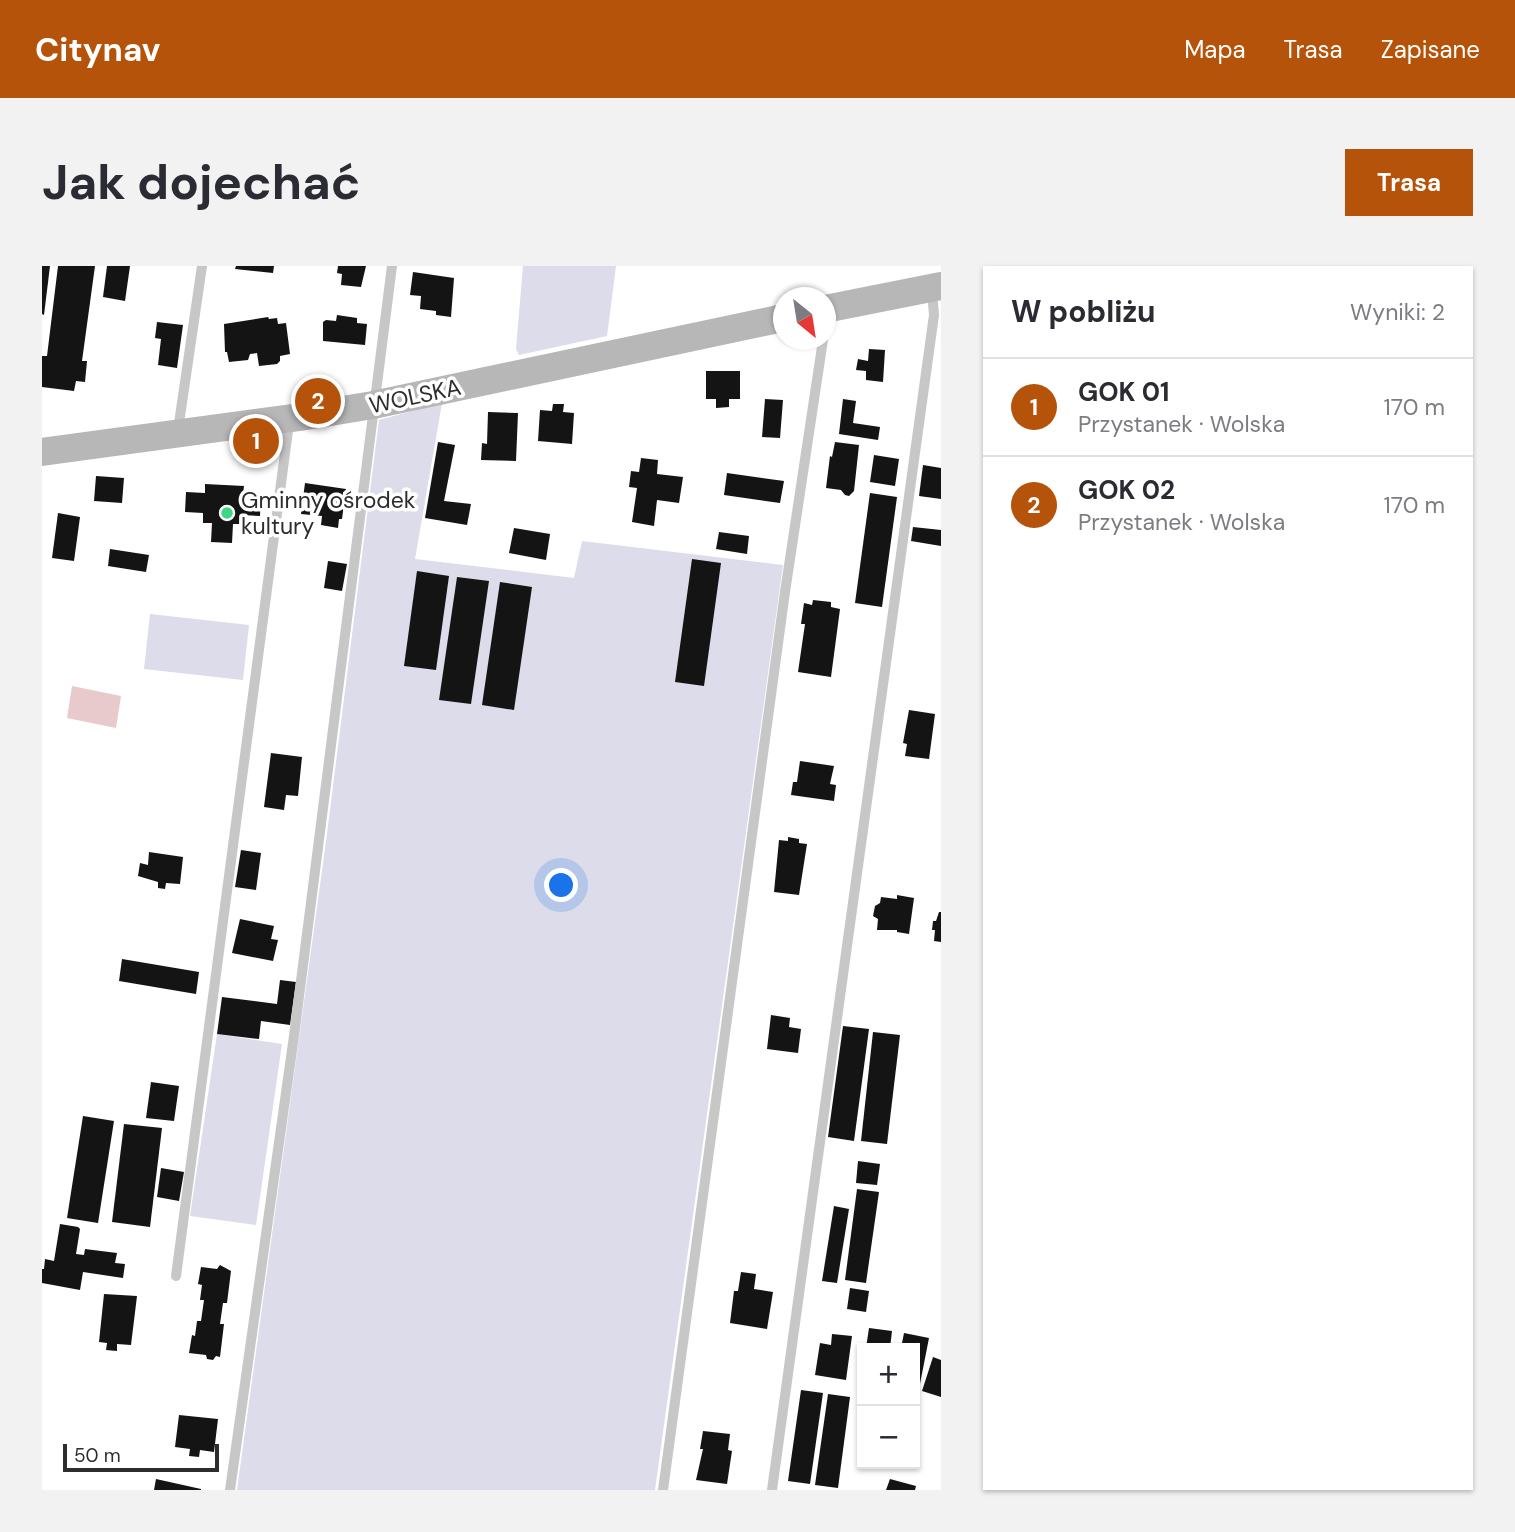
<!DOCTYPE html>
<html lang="pl">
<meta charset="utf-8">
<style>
:root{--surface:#fff;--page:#f2f2f3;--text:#2b2b33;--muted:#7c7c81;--line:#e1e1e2;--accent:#b45309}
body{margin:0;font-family:"DM Sans",sans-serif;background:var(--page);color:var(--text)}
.controls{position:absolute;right:21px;bottom:21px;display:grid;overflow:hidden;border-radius:0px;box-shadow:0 2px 5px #0004}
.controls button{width:63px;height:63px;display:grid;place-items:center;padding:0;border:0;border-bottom:2px solid var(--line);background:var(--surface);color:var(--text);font:35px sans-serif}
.compass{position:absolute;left:731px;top:21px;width:63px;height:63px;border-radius:50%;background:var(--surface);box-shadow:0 2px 5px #0004;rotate:150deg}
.scale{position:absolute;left:21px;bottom:18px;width:156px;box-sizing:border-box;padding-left:7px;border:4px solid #2d2d2d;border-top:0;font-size:19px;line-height:24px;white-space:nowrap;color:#2d2d2d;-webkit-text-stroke:5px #fff;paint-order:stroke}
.you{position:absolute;left:520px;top:620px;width:24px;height:24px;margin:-18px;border:5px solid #fff;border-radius:50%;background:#1a73e8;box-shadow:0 0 0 10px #1a73e833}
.badge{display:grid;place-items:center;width:46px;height:46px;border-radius:50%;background:var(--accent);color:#fff;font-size:23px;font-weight:700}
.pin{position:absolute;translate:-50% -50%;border:4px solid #fff;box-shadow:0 2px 7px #0006}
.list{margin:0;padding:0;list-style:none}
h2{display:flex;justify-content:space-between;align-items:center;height:91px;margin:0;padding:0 28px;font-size:30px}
h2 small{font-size:23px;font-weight:400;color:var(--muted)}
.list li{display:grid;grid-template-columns:46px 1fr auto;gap:21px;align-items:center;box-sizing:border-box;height:98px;padding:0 28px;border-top:2px solid var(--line)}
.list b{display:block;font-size:26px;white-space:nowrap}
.list p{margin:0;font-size:23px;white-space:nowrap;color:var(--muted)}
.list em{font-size:23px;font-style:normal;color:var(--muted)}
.map{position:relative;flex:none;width:899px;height:1224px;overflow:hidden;border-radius:0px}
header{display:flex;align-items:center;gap:42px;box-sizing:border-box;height:98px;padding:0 35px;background:var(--accent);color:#fff}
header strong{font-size:33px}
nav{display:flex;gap:38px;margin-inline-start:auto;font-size:24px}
.intro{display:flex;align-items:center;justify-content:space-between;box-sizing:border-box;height:168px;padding:0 42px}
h1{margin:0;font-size:49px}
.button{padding:18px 32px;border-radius:0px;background:var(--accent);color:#fff;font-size:24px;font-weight:700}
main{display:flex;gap:42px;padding:0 42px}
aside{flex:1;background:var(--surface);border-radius:0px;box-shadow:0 2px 5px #0004}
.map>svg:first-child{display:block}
.green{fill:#dcdcea}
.water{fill:#e8cacc}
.building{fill:#141414}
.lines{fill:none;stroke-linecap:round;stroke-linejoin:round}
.lane{stroke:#c7c7c7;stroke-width:10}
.secondary{stroke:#b7b7b7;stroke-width:28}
.poi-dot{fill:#3ed685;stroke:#fff;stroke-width:2.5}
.labels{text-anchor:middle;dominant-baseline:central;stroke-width:7;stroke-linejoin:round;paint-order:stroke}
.street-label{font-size:23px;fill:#2d2d2d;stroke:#fff}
.poi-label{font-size:23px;fill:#2d2d2d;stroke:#fff;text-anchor:start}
</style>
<header>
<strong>Citynav</strong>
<nav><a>Mapa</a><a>Trasa</a><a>Zapisane</a></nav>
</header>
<div class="intro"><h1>Jak dojechać</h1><a class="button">Trasa</a></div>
<main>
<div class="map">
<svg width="899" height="1224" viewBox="0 0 899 1224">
<rect width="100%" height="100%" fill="#fff"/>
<g class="green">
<polygon points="481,0 574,0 565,70 477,89 474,83"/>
<polygon points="400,137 373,293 532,312 540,275 741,299 613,1224 195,1224 285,568 337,154"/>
<polygon points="108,348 207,359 201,414 102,403"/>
<polygon points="175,768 240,778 214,959 148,950"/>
</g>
<polygon class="water" points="30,420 79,430 74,462 25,452"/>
<g class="building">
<polygon points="0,0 8,0 2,49 0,48"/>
<polygon points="16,0 53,0 40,95 45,95 43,116 34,115 32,125 0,121 0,90 5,90"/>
<polygon points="65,0 88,0 83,35 61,31"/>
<polygon points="194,0 232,0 231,7 193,3"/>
<polygon points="296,0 324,0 319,21 299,19 300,8 295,7"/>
<polygon points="371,6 412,12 409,51 394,49 394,45 378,43 379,30 368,29"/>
<polygon points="295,49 315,52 315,57 325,58 323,79 281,75 281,56 284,54 294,55"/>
<polygon points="226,51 227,53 235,52 236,58 244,57 248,88 238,90 238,95 235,98 217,100 215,87 208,88 206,94 187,96 185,86 183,86 182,58"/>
<polygon points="115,56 141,59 135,102 116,99 119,73 113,72"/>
<polygon points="827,83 843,84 841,116 824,114 824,105 814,104 816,93 826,95"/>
<polygon points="664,105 698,105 698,133 687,133 687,141 674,142 674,133 664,133"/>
<polygon points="723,133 741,134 738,172 720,171"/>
<polygon points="801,133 814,135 811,157 838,161 836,174 797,168"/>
<polygon points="511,138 522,138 521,146 532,147 530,178 496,175 498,144 510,145"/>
<polygon points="446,146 476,147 474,195 439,194 440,177 445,178"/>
<polygon points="396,176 413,179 402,235 429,238 425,259 383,252"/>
<polygon points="793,176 817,179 812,225 807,230 803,229 799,224 784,222 788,190 790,191"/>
<polygon points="832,189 857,193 853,220 828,216"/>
<polygon points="599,192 616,194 615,208 641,211 637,237 615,234 612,260 590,256 595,222 587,221 589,205 597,206"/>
<polygon points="881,199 899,202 899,233 877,230"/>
<polygon points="685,207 742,215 738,237 682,229"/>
<polygon points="54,210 82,212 80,237 52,235"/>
<polygon points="263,217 304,223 300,253 297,253 296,262 279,259 280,250 259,248"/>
<polygon points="163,218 202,220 201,229 219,229 218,250 201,249 200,258 191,258 190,277 169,276 170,257 161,257 161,247 143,246 144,226 163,227"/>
<polygon points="828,227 855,231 840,341 813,337"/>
<polygon points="16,247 38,251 32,295 10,292"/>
<polygon points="871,261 899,264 899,280 869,275"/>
<polygon points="472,262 508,268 504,294 467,287"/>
<polygon points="677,266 707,270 705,288 674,283"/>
<polygon points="68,283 107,289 104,306 66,300"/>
<polygon points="650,293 679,297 662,420 633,416"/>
<polygon points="286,295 305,298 300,325 282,322"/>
<polygon points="375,305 407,310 394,404 362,400"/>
<polygon points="415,311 447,315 429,438 397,434"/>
<polygon points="458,316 490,321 472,444 440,439"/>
<polygon points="771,334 789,336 789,341 798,343 789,411 756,406 763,358 759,358 762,337 770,339"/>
<polygon points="867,444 893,448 887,493 863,490 865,478 861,477"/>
<polygon points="229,487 260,491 256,530 244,529 242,544 222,541"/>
<polygon points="758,495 792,500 788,518 794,519 792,535 749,529 751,516 755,516"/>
<polygon points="746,571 757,573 757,577 765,578 757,629 732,626 737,574 746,575"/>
<polygon points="199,584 219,587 214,624 193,621"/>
<polygon points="107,586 141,591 138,618 124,617 123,623 116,622 116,616 96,610 98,597 106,599"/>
<polygon points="855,629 872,632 867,668 855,666 855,664 835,664 836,653 831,650 833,640 838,637 839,631 855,633"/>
<polygon points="897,646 899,646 899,676 892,675 893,664 890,664 891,655 894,655"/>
<polygon points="198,653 232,660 229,673 236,674 231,695 190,687"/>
<polygon points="80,693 157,706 154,728 77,715"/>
<polygon points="238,714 254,716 248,759 219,755 217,773 175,768 180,731 235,738"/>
<polygon points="729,749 748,752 747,761 759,763 756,787 725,783"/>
<polygon points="801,760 827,763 812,875 786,871"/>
<polygon points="831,766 858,769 845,878 819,875"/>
<polygon points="109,816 137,820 132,855 104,852"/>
<polygon points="41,850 72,855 56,957 25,952"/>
<polygon points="82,858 120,862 108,961 70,956"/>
<polygon points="816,895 838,898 835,919 814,917"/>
<polygon points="119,902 142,906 137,935 115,931"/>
<polygon points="815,923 837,926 824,1017 803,1014"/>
<polygon points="792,940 807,943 795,1017 780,1015"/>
<polygon points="18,958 36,961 38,963 34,988 42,989 43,983 75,987 73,997 83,998 81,1012 41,1006 38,1024 0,1017 0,1003 2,1003 3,993 12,995"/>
<polygon points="178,999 189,1005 185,1037 181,1037 178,1058 182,1058 178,1091 174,1090 171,1094 165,1093 164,1089 147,1087 150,1069 153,1070 155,1055 159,1055 162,1034 158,1034 160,1019 156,1018 159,1001 175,1003"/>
<polygon points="699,1006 714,1008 712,1023 731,1026 725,1063 688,1057 692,1025 696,1025"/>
<polygon points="808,1022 827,1025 824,1046 805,1043"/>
<polygon points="62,1028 95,1030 89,1079 75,1078 75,1085 64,1084 65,1077 57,1076"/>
<polygon points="827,1062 850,1065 848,1082 824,1082"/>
<polygon points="862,1067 887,1072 874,1138 873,1082 859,1082"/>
<polygon points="790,1068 810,1070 804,1114 773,1109 778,1077 789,1079"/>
<polygon points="891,1091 899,1094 899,1131 880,1125"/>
<polygon points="759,1124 781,1127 768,1218 746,1215"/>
<polygon points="786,1128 808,1131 796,1222 773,1219"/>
<polygon points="137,1149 176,1153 172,1186 158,1184 157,1191 147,1190 148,1183 133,1181"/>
<polygon points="661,1165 688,1168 686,1184 690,1185 685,1218 654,1214 661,1183 658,1183"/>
<polygon points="114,1213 159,1223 159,1224 112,1224"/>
<polygon points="848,1213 874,1220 873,1224 844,1224"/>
</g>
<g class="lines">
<g class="lane">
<polyline points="136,164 160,0"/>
<polyline points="134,1010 247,157"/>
<polyline points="188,1224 252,770 350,0"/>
<polyline points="621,1224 743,326 781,74"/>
<polyline points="730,1224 892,49 890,26"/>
</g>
<g class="secondary">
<polyline points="783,43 899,20"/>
<polyline points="0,186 258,151 331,139 741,52"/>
</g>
</g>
<circle class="poi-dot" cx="185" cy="247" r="7"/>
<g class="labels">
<g class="street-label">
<text transform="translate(373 130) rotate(-12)">WOLSKA</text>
</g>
<g class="poi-label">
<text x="199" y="234">Gminny ośrodek<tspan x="199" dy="26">kultury</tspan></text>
</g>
</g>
</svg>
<div class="controls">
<button>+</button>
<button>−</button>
</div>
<svg class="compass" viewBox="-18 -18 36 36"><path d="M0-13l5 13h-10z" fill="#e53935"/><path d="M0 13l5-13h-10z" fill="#7c7c81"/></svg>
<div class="scale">50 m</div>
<div class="you"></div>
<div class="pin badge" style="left:214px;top:175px">1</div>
<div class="pin badge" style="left:276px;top:135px">2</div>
</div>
<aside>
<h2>W pobliżu<small>Wyniki: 2</small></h2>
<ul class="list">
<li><span class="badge">1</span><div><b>GOK 01</b><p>Przystanek · Wolska</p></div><em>170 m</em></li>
<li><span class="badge">2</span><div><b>GOK 02</b><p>Przystanek · Wolska</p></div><em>170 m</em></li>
</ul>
</aside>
</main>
